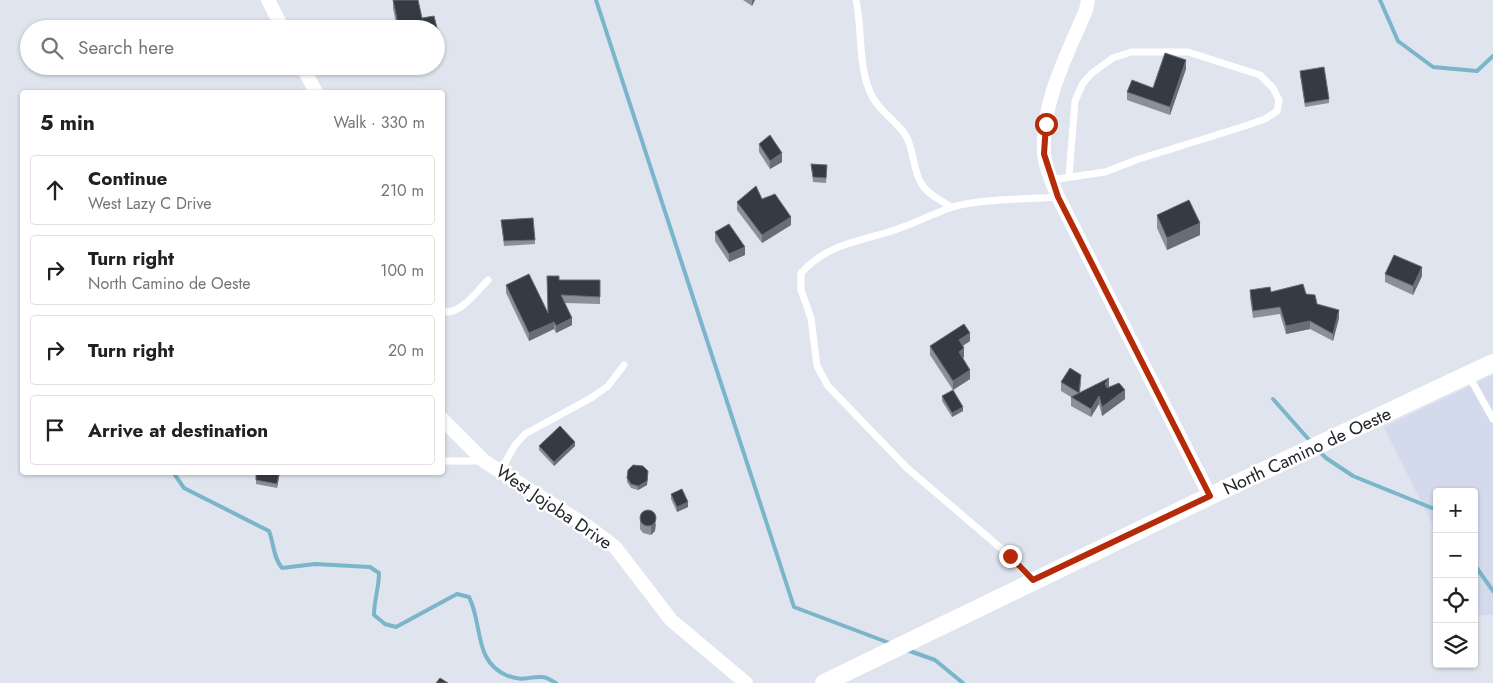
<!DOCTYPE html>
<meta charset="utf-8">
<style>
:root{--surface:#fff;--page:#f2f2f2;--text:#202124;--muted:#757577;--line:#e0e0e0}
body{margin:0;font-family:Jost,sans-serif;background:var(--page);color:var(--text)}
.controls{position:absolute;right:15px;bottom:15px;display:grid;overflow:hidden;border-radius:5px;box-shadow:0 1px 4px #0004}
.controls button{width:45px;height:45px;display:grid;place-items:center;padding:0;border:0;border-bottom:1px solid var(--line);background:var(--surface);color:var(--text);font:25px sans-serif}
.stop{position:absolute;width:15px;height:15px;margin:-11px;border:4px solid #b52a08;border-radius:50%;background:#fff}
.stop.end{background:#b52a08;border-color:#fff;box-shadow:0 1px 5px #0008}
.list{margin:0;padding:0;list-style:none}
h2{display:flex;justify-content:space-between;align-items:center;height:65px;margin:0;padding:0 20px;font-size:21px}
h2 small{font-size:16px;font-weight:400;color:var(--muted)}
.list li{display:grid;grid-template-columns:32px 1fr auto;gap:15px;align-items:center;box-sizing:border-box;height:70px;margin:0 10px 10px;padding:0 10px;border:1px solid var(--line);border-radius:5px}
.list b{display:block;font-size:19px;white-space:nowrap}
.list p{margin:0;font-size:16px;white-space:nowrap;color:var(--muted)}
.list em{font-size:16px;font-style:normal;color:var(--muted)}
.icon{flex:none;width:28px;height:28px;fill:none;stroke:currentColor;stroke-width:2;stroke-linecap:round;stroke-linejoin:round}
.map{position:relative;flex:none;width:1493px;height:683px;overflow:hidden}
.search{position:absolute;background:var(--surface);box-shadow:0 1px 4px #0004;left:20px;top:20px;width:425px;height:55px;display:flex;align-items:center;gap:12px;box-sizing:border-box;padding:0 18px;border-radius:28px;color:var(--muted);font-size:19px}
.panel{position:absolute;background:var(--surface);box-shadow:0 1px 4px #0004;left:20px;top:90px;width:425px;height:385px;border-radius:5px}
.map>svg:first-child{display:block}
.built{fill:#d3daec}
.lines{fill:none;stroke-linecap:round;stroke-linejoin:round}
.stream{stroke:#7bb5c9;stroke-width:4}
.service{stroke:#fff;stroke-width:7}
.minor{stroke:#fff;stroke-width:14}
.tertiary{stroke:#fff;stroke-width:18}
.wall{fill:#8a8f98}
.shaded-wall{fill:#696d76}
.building{fill:#363a42;stroke:#696d76}
.route{stroke:#b52a08;stroke-width:6}
.labels{text-anchor:middle;dominant-baseline:central;stroke-width:5;stroke-linejoin:round;paint-order:stroke}
.street-label{font-size:18px;fill:#24262a;stroke:#fff}
</style>
<div class="map">
<svg width="1493" height="683" viewBox="0 0 1493 683">
<rect width="100%" height="100%" fill="#dfe4ee"/>
<polygon class="built" points="1493,375 1493,615 1477,615 1474,609 1474,492 1437,492 1437,534 1384,427"/>
<g class="lines">
<g class="stream">
<polyline points="596,0 794,607 892,644"/>
<polyline points="1380,0 1398,41 1433,67 1477,71 1493,56"/>
<polyline points="1273,399 1311,442"/>
<polyline points="1319,451 1326,458 1353,476 1437,510"/>
<path d="M173,472L184,488L269,531C274,544 273,557 282,568L315,564L370,567L379,573C379,588 374,600 374,615L385,624L396,627L457,594L469,597C483,624 473,662 508,676C525,682 528,676 542,677C547,677 552,681 556,683"/>
<polyline points="1474,564 1493,591"/>
<polyline points="907,650 935,660 963,683"/>
</g>
<g class="service">
<path d="M856,0C863,31 857,69 873,98C881,112 899,124 906,136C914,150 913,170 921,183C927,194 941,200 951,207"/>
<polyline points="1051,180 1105,172 1136,160 1245,126 1265,119 1277,111 1279,100 1273,88 1260,75 1188,52 1131,52 1113,58 1092,73 1083,83 1075,101 1069,176"/>
<path d="M442,311C459,317 477,291 488,280"/>
<polyline points="1469,376 1493,419"/>
<polyline points="442,461 483,461"/>
<polyline points="500,472 515,445 525,434 591,398 608,386 624,365"/>
<path d="M1033,581L1010,556L907,468L828,386L817,366L811,318L801,290V273C830,241 864,242 903,227C926,219 946,206 971,203C999,199 1029,199 1058,197"/>
</g>
<g class="minor">
<polyline points="268,0 283,29"/>
<path d="M1088,0L1086,10C1067,55 1041,103 1044,153C1045,168 1053,184 1058,197L1210,496"/>
<polyline points="302,66 316,92"/>
<polyline points="442,419 484,461 590,528 615,547 671,620 746,683"/>
</g>
<polyline class="tertiary" points="824,683 1210,496 1493,363"/>
</g>
<g class="wall">
<polygon points="393,0 418,0 422,18 434,16 438,32 438,41 436,41 436,29 397,29 393,8"/>
<polygon points="743,0 755,0 752,6"/>
<polygon points="1186,69 1170,115 1127,100 1127,92 1153,88"/>
<polygon points="1300,71 1329,99 1329,103 1305,107 1300,75"/>
<polygon points="759,144 782,162 770,169 759,152"/>
<polygon points="811,164 827,169 826,183 813,182"/>
<polygon points="762,199 791,225 762,243 737,210 737,202"/>
<polygon points="1157,215 1200,235 1167,250 1157,228"/>
<polygon points="501,220 535,240 535,244 504,246"/>
<polygon points="715,232 745,255 729,262 715,241"/>
<polygon points="1385,274 1422,276 1413,295 1385,282"/>
<polygon points="559,280 600,280 600,304 565,303 572,325 556,333 554,329 529,341 506,293 506,285 548,313"/>
<polygon points="1250,290 1306,294 1317,304 1339,318 1333,341 1310,329 1286,334 1280,314 1253,318 1250,298"/>
<polygon points="970,341 963,346 964,357 963,358 970,379 953,390 930,355 930,346"/>
<polygon points="1061,382 1081,383 1080,393 1109,387 1125,399 1102,416 1099,404 1091,417 1071,406 1071,397 1061,391"/>
<polygon points="942,396 963,411 952,417 942,401"/>
<polygon points="539,446 575,446 554,466 539,450"/>
<polygon points="256,472 280,472 277,488 256,484"/>
<polygon points="648,476 647,485 638,490 631,488 627,482 627,478"/>
<polygon points="671,494 688,507 677,512 671,499"/>
<polygon points="640,520 656,524 655,531 651,535 643,533 640,529"/>
</g>
<g class="shaded-wall">
<polygon points="752,0 755,0 752,6"/>
<polygon points="438,32 438,41 436,41 436,33"/>
<polygon points="1186,60 1186,69 1170,115 1170,107"/>
<polygon points="782,153 782,162 770,169 770,161"/>
<polygon points="791,217 791,225 762,243 762,235"/>
<polygon points="1200,223 1200,235 1167,250 1167,238"/>
<polygon points="745,247 745,255 729,262 729,254"/>
<polygon points="1422,267 1422,276 1413,295 1413,286"/>
<polygon points="1339,310 1339,318 1333,341 1333,334"/>
<polygon points="572,318 572,325 556,333 556,326"/>
<polygon points="1310,321 1310,329 1286,334 1286,326"/>
<polygon points="554,322 554,329 529,341 529,333"/>
<polygon points="970,333 970,341 959,348 959,340"/>
<polygon points="964,348 964,357 959,361 959,352"/>
<polygon points="970,370 970,379 953,390 953,381"/>
<polygon points="1109,378 1109,387 1105,393 1105,384"/>
<polygon points="1125,390 1125,399 1102,416 1102,407"/>
<polygon points="1099,396 1099,404 1091,417 1091,409"/>
<polygon points="963,407 963,411 952,417 952,413"/>
<polygon points="575,442 575,446 554,466 554,462"/>
<polygon points="648,471 647,485 638,490 638,486"/>
<polygon points="279,472 280,472 277,488 277,484"/>
<polygon points="688,502 688,507 677,512 677,507"/>
<polygon points="656,515 655,531 651,535 651,526"/>
</g>
<g class="building">
<polygon points="393,0 418,0 422,18 434,16 438,32 436,33 436,29 399,29"/>
<polygon points="1165,53 1186,60 1170,107 1127,92 1132,80 1153,88"/>
<polygon points="1324,67 1329,99 1305,103 1300,71"/>
<polygon points="770,135 782,153 770,161 759,144"/>
<polygon points="811,164 827,165 826,178 813,177"/>
<polygon points="756,186 762,199 775,194 791,217 762,235 737,202"/>
<polygon points="1189,200 1200,223 1167,238 1157,215"/>
<polygon points="533,218 535,240 504,241 501,220"/>
<polygon points="729,224 745,247 729,254 715,232"/>
<polygon points="1394,255 1422,267 1413,286 1385,274"/>
<polygon points="529,274 548,313 547,276 559,276 559,280 600,280 600,297 561,295 572,318 556,326 554,322 529,333 506,285"/>
<polygon points="1303,284 1306,294 1315,295 1317,304 1339,310 1333,334 1310,321 1286,326 1280,307 1253,311 1250,290 1270,287 1271,292"/>
<polygon points="964,324 970,333 959,340 964,348 959,352 970,370 953,381 930,346"/>
<polygon points="1070,368 1081,375 1079,393 1109,378 1105,384 1107,388 1119,383 1125,390 1102,407 1099,396 1091,409 1071,397 1079,393 1061,382"/>
<polygon points="953,390 963,407 952,413 942,396"/>
<polygon points="560,426 575,442 554,462 539,446"/>
<polygon points="633,465 643,466 648,471 647,481 638,486 631,484 627,478 628,470"/>
<polygon points="256,472 279,472 277,484 256,480"/>
<polygon points="682,489 688,502 677,507 671,494"/>
<circle cx="648" cy="518" r="8"/>
<polygon points="440,678 448,683 436,683"/>
</g>
<g class="lines">
<polyline class="route" points="1010,556 1033,580 1210,496 1058,197 1044,154 1046,124"/>
</g>
<g class="labels">
<g class="street-label">
<text transform="translate(1307 451) rotate(-25)">North Camino de Oeste</text>
<text transform="translate(554 507) rotate(34)">West Jojoba Drive</text>
</g>
</g>
</svg>
<div class="controls">
<button>+</button>
<button>−</button>
<button><svg class="icon" aria-label="locate" viewBox="0 0 24 24"><circle cx="12" cy="12" r="6"/><path d="M12 2v4M12 18v4M2 12h4M18 12h4"/></svg></button>
<button><svg class="icon" aria-label="layers" viewBox="0 0 24 24"><path d="M12 4l9 5-9 5-9-5zM3 14l9 5 9-5"/></svg></button>
</div>
<div class="stop" style="left:1046px;top:124px"></div>
<div class="stop end" style="left:1010px;top:556px"></div>
<div class="search"><svg class="icon" aria-label="search" viewBox="0 0 24 24"><circle cx="10" cy="10" r="6"/><path d="M15 15l6 6"/></svg>Search here</div>
<section class="panel">
<h2>5 min<small>Walk · 330 m</small></h2>
<ul class="list">
<li><svg class="icon" aria-label="ahead" viewBox="0 0 24 24"><path d="M12 20V5M6 11l6-6 6 6"/></svg><div><b>Continue</b><p>West Lazy C Drive</p></div><em>210 m</em></li>
<li><svg class="icon" aria-label="right" viewBox="0 0 24 24"><path d="M7 20v-9h11M14 6l5 5-5 5"/></svg><div><b>Turn right</b><p>North Camino de Oeste</p></div><em>100 m</em></li>
<li><svg class="icon" aria-label="right" viewBox="0 0 24 24"><path d="M7 20v-9h11M14 6l5 5-5 5"/></svg><div><b>Turn right</b></div><em>20 m</em></li>
<li><svg class="icon" aria-label="arrive" viewBox="0 0 24 24"><path d="M6 21V4h12l-3 4 3 4H6"/></svg><div><b>Arrive at destination</b></div></li>
</ul>
</section>
</div>
